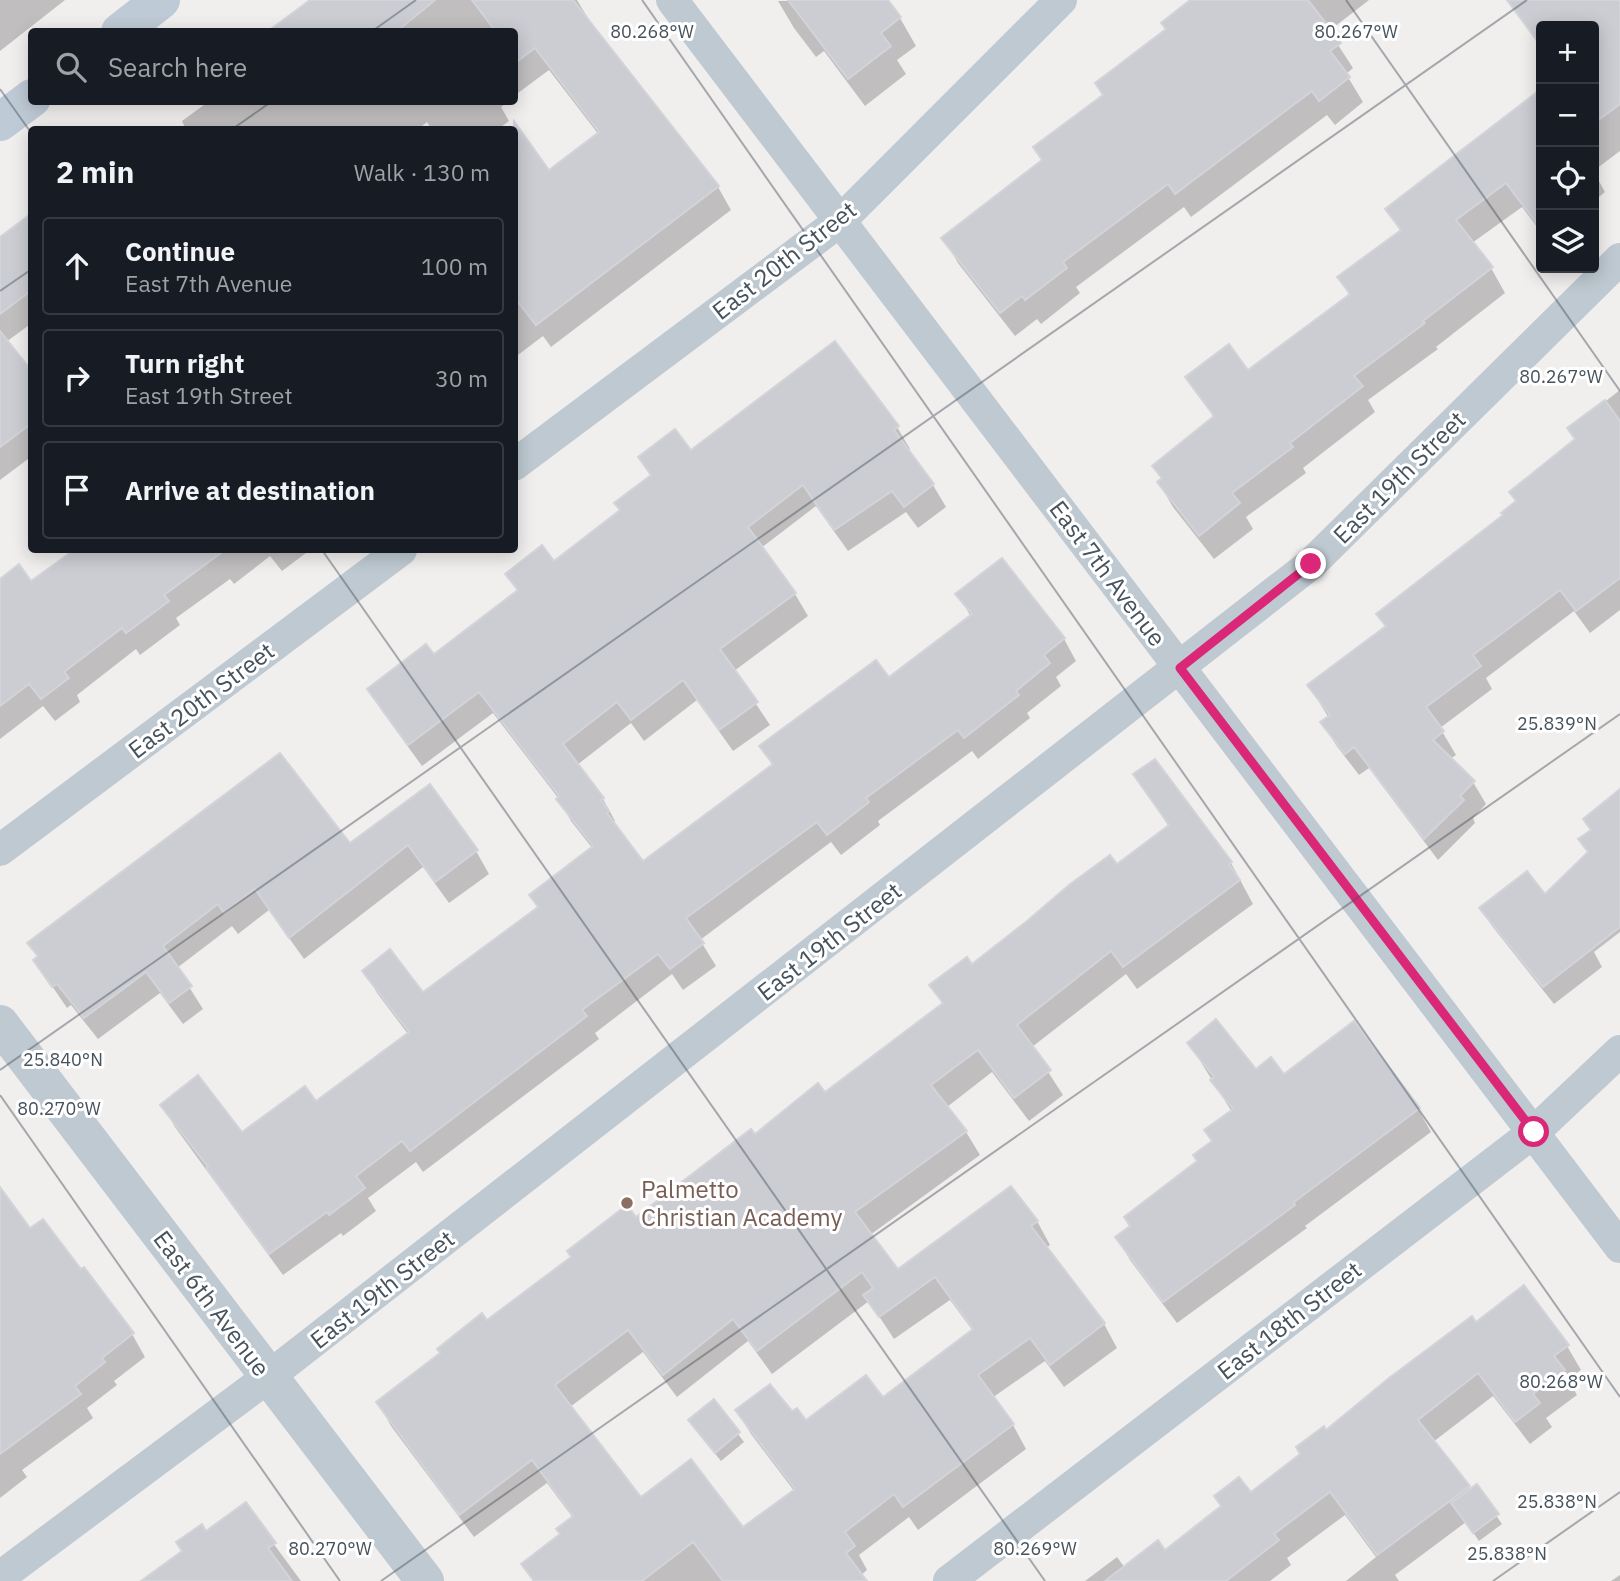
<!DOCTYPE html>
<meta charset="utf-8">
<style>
:root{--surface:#171b24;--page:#242831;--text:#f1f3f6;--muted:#9ea1a6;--line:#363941}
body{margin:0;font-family:"IBM Plex Sans",sans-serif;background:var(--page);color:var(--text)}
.controls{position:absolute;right:21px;top:21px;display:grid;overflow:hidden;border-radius:7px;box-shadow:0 4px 18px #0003}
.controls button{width:63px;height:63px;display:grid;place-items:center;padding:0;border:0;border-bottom:2px solid var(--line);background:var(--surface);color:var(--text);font:35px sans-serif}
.stop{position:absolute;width:21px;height:21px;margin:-16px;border:5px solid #db2777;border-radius:50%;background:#fff}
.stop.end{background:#db2777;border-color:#fff;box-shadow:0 2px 7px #0008}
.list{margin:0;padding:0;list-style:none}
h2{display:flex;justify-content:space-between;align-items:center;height:91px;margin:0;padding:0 28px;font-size:30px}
h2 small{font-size:23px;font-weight:400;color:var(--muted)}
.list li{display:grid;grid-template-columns:46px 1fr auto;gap:21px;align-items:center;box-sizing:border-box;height:98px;margin:0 14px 14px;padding:0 14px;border:2px solid var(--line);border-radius:7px}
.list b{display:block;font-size:26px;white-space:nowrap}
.list p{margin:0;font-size:23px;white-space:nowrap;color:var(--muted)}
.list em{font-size:23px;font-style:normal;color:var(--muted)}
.icon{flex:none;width:38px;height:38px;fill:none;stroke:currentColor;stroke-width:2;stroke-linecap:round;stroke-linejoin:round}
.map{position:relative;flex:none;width:1620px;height:1581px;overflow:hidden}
.search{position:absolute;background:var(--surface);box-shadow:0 4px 18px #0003;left:28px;top:28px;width:490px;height:77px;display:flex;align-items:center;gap:18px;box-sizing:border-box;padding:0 24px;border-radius:7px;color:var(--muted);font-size:26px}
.panel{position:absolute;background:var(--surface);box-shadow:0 4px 18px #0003;left:28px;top:126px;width:490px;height:427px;border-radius:7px}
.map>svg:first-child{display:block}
.shadow{fill:#0003;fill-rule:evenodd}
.building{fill:#cbcdd3;stroke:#d2d4da;stroke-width:2;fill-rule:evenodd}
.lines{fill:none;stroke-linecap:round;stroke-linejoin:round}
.minor{stroke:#bec9d1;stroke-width:32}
.tertiary{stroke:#bec9d1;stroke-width:38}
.secondary{stroke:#becad5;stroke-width:38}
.route{stroke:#db2777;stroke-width:9}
.ticks{fill:none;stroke:#46525c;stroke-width:2;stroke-opacity:0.45}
.education-dot{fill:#8d6e63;stroke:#fff;stroke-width:2.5}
.labels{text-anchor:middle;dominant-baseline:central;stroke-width:6;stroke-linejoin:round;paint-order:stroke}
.street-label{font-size:24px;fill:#46525c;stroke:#fff}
.education-label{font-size:24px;fill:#785e54;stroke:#fff;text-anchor:start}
.ticks-label{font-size:18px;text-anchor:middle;fill:#46525c;stroke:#fff;stroke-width:6;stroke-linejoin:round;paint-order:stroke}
</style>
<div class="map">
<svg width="1620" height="1581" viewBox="0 0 1620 1581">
<rect width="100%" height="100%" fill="#f1eeee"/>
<g class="shadow">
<polygon points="0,0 65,0 0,51"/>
<polygon points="334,0 577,0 597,33 718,187 731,210 551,347 543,336 514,358 514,169 549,173 599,135 549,70 514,96 514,32 270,32"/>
<polygon points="886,0 900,18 916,46 897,60 906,74 865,106 824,51 816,57 794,28 778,1"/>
<polygon points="1192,0 1369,0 1329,31 1353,68 1346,74 1363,102 1335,125 1327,115 1191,217 1184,207 1076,287 1080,293 1041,324 1037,319 1015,336 958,263 944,238 1043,162 1035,148 1104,97 1167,31"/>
<polygon points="1508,0 1620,0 1620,151 1596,169 1598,172 1595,174 1605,192 1594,201 1594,26 1541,26 1541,48"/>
<polygon points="1541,92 1541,232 1522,207 1472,243 1491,268 1505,293 1436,347 1438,349 1368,400 1375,412 1303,468 1306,473 1246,517 1253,529 1214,559 1173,507 1159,483 1162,480 1154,466 1214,418 1188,377 1248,372 1350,296 1339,278 1401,232 1387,210"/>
<polygon points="208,102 508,102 501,107 509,121 497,130 432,130 427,122 417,130 186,130 182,121"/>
<polygon points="32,215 32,323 6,342 32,374 32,456 0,480 0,257"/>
<polygon points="1620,390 1620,610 1590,633 1574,611 1486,678 1492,689 1440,728 1456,755 1450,759 1473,782 1486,804 1473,818 1475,823 1438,860 1369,768 1359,775 1336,745 1323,723 1329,718 1309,686 1386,628 1378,614 1505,515 1576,440 1570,429"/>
<polygon points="897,427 910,449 908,451 933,485 946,507 918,528 906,512 848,551 816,506 761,548 795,594 808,616 734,671 770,725 733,751 697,700 644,741 631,723 577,765 603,799 615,821 614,822 643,864 773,767 762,746 889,679 971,617 958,594 1002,560 1064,639 1076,661 1056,677 1061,686 1027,713 1030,718 978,759 972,751 878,821 880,825 841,855 831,842 700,940 716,966 683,990 672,974 595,1033 599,1039 423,1172 416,1162 368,1198 376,1211 343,1236 341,1233 283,1275 175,1127 162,1105 242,1135 316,1103 408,1034 377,993 365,971 423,995 539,908 593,849 571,821 559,799 493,713 422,766 382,711 369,689 433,657 518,592 507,575 554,563 621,512 616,503 651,477 640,458"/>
<polygon points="77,550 310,550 282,571 270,556 234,584 230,579 176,618 180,625 140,655 136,649 77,695 80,702 55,721 43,706 0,739 0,581 31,583"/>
<path d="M1154,761L1231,863L1253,904L1137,989L1126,974L1032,1047L1063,1095L1029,1121L992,1072L947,1107L966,1132L980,1155L870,1235L897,1272L1037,1221L1050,1245L1046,1248L1104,1324L1117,1348L1064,1387L1045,1361L992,1398L1013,1425L1026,1449L918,1530L909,1517L859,1555L867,1570L860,1576L863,1581H533L524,1564L562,1535L573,1518L547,1483L474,1537L391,1426L378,1402L486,1322L635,1219L755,1137L825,1094L943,1005L932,985L972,966L1117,866L1169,827L1136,775ZM950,1300L973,1331L882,1400L806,1423L792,1414L737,1411L751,1434L795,1492L743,1530L641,1500L570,1407L643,1352L677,1397L748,1341L772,1374L869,1301L894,1339Z"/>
<polygon points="430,786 476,851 489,874 449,903 423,867 304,959 269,910 238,934 232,926 177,968 203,1009 183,1024 160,993 98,1039 71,1005 67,1008 35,961 38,958 30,943 349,845"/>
<polygon points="1620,802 1620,932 1594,952 1602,967 1554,1004 1492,926 1481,908 1545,896 1589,854 1581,840 1592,831 1585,820"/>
<polygon points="1189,1043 1255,1072 1418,1109 1431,1132 1305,1226 1307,1228 1177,1323 1130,1260 1117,1237 1199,1162 1232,1112"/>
<polygon points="0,1191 30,1230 132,1334 145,1357 114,1381 117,1385 87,1408 93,1418 22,1470 27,1477 0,1498"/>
<polygon points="1476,1324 1567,1346 1581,1370 1568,1379 1577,1395 1546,1418 1552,1427 1530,1444 1493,1396 1433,1442 1471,1491 1476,1486 1502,1524 1479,1541 1466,1522 1395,1575 1399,1581 1346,1581 1376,1557 1345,1515 1287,1558 1291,1565 1270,1581 1085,1581 1117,1557 1125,1568 1165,1552 1251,1494 1302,1455 1326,1433"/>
<polygon points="714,1402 744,1442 721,1461 695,1429"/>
<polygon points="245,1505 301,1581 144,1581 206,1533"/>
<polygon points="1620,1575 1620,1581 1611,1581"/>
</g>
<g class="building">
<polygon points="310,0 435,0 396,32 267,32"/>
<polygon points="472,0 573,0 719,186 536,325 514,297 514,121 549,170 599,132 535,48 514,64 514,32 496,32"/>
<polygon points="788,0 888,0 901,17 881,33 891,46 848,79"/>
<polygon points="1190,0 1308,0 1341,43 1330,51 1350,77 1319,101 1312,91 1175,194 1168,184 1063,262 1067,268 1025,300 1022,296 1000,313 941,238 1042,160 1033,147 1103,95 1095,83 1166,29 1161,23"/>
<polygon points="1507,0 1620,0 1620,104 1597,121 1594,116 1594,26 1541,26 1541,46"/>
<polygon points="1541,89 1541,229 1506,183 1456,220 1493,267 1423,321 1425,323 1354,376 1363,386 1290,443 1293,447 1232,493 1240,503 1199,536 1157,482 1162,478 1152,466 1214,416 1185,377 1229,344 1248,370 1350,294 1337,277 1401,230 1385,209"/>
<polygon points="32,213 32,290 0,314 0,237"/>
<polygon points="0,331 32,371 32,423 0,447"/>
<polygon points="835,341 899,426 894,430 934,484 904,507 892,491 834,530 803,485 748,527 796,593 720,649 758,702 719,730 683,680 631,720 617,702 563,744 604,798 601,800 609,811 607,813 643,861 773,764 759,746 876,660 889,677 972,614 955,594 1002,558 1065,638 1044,655 1050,663 1016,691 1019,695 964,738 958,730 866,798 869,802 827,835 817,822 686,918 704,943 670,969 658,954 582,1010 587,1016 410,1151 402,1141 356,1176 365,1188 329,1215 327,1212 269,1254 206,1168 208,1167 160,1105 198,1075 242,1132 305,1086 316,1101 409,1032 362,971 390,949 423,992 538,907 529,895 593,846 556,799 559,796 479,692 408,745 367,689 426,644 434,654 518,590 505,574 542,545 554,561 620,510 614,503 651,475 638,457 675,429 691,450"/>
<polygon points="1605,400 1620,421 1620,578 1576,611 1560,590 1473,655 1481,666 1426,707 1444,731 1433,740 1475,781 1460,796 1464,800 1424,839 1354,747 1345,754 1320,722 1330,715 1307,685 1386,626 1376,614 1503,515 1501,513 1516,501 1509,492 1575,439 1567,428"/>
<polygon points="74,550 225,550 164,595 169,601 126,633 122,628 64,672 69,678 41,699 29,684 0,706 0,579 19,564 31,581"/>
<polygon points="280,753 350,843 430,784 478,850 435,882 408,845 289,938 255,889 224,913 218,904 163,946 192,986 169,1003 146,972 84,1018 57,984 52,987 33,960 38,956 27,943"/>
<path d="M1155,759L1232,862L1229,864L1240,880L1123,967L1111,951L1017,1025L1051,1070L1014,1098L978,1050L931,1085L967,1131L855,1212L898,1269L1011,1186L1038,1221L1031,1226L1105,1323L1050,1365L1030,1338L978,1375L1014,1424L903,1507L894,1494L845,1532L855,1546L846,1553L867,1581H723L693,1542L642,1581H534L521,1564L560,1534L556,1529L573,1516L532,1460L459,1515L376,1402L440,1353L437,1349L482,1313L487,1320L571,1257L567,1251L627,1205L636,1217L751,1129L755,1134L818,1083L825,1092L943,1003L929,985L967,957L972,964L1027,921L1069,885L1110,855L1117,864L1169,825L1133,774ZM862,1272L873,1288L863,1295L879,1317L935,1277L973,1329L883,1397L866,1375L806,1420L797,1408L792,1411L770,1384L735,1410L795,1489L743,1527L691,1459L641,1497L555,1385L628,1330L663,1375L733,1319L757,1351Z"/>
<polygon points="1620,789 1620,927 1543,987 1479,908 1527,871 1545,894 1588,852 1578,839 1591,830 1583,819"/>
<polygon points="1216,1019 1256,1069 1271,1057 1284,1074 1354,1021 1420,1108 1294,1202 1295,1205 1163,1302 1115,1237 1130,1226 1124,1217 1197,1161 1193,1155 1212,1141 1204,1130 1233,1109 1210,1080 1214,1077 1187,1043"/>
<polygon points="0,1187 30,1228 43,1219 81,1269 84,1267 134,1333 102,1358 105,1362 75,1386 81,1394 0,1454"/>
<polygon points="1524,1285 1569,1345 1554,1356 1565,1370 1533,1394 1540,1403 1515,1422 1478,1373 1418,1420 1470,1486 1377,1555 1330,1492 1274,1534 1279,1540 1226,1581 1105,1581 1158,1540 1165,1550 1221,1506 1214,1496 1239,1477 1251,1492 1300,1454 1296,1447 1324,1426 1326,1430 1389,1378 1472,1316 1476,1322"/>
<polygon points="714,1399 740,1432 715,1453 688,1420"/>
<polygon points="1477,1484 1499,1514 1473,1533 1451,1503"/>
<polygon points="246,1502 276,1543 268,1548 292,1581 141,1581 182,1551 176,1542 202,1524 206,1531"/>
</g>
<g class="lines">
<g class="minor">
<polyline points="672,0 1620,1247"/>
<polyline points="514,465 840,221 1061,0"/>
<polyline points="0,850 401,550"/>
<polyline points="0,1577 268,1377 1311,564 1620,259"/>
<polyline points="949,1581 1534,1132 1620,1051"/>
</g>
<polyline class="tertiary" points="0,1024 425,1581"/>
<g class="secondary">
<polyline points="120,32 161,0"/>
<polyline points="0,122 32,98"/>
</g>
</g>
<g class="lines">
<polyline class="route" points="1311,564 1180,668 1534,1132"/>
</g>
<path class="ticks" d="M642,0L1620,1397M1346,0L1620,391M371,32L416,0M0,89L32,134M231,130L271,102M0,291L32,269M322,550L1045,1581M0,1070L1527,0M0,1095L340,1581M381,1581L1620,714M1493,1581L1620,1492"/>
<circle class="education-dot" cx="627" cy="1203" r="7"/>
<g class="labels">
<g class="street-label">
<text transform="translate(784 260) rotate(-38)">East 20th Street</text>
<text transform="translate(1399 477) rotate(-45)">East 19th Street</text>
<text transform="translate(1108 573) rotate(53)">East 7th Avenue</text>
<text transform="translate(201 700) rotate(-37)">East 20th Street</text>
<text transform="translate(829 941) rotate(-38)">East 19th Street</text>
<text transform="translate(382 1289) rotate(-38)">East 19th Street</text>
<text transform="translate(212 1303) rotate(53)">East 6th Avenue</text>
<text transform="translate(1289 1320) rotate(-38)">East 18th Street</text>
</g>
<g class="education-label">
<text x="641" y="1189">Palmetto<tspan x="641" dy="28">Christian Academy</tspan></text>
</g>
</g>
<g class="ticks-label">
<text x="652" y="38">80.268°W</text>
<text x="1356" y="38">80.267°W</text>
<text x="1561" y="383">80.267°W</text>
<text x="1557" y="730">25.839°N</text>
<text x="63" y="1066">25.840°N</text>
<text x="59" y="1115">80.270°W</text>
<text x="1561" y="1388">80.268°W</text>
<text x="1557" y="1508">25.838°N</text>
<text x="330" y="1555">80.270°W</text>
<text x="1035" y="1555">80.269°W</text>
<text x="1507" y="1560">25.838°N</text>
</g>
</svg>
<div class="controls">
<button>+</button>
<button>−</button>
<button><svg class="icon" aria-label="locate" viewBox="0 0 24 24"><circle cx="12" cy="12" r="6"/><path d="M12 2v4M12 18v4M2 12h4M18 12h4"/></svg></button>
<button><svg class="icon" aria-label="layers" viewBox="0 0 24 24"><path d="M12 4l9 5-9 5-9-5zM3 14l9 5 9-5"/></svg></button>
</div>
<div class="stop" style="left:1534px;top:1132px"></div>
<div class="stop end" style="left:1311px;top:564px"></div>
<div class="search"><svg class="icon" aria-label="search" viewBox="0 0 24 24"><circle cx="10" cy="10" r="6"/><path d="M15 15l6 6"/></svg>Search here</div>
<section class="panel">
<h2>2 min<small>Walk · 130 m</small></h2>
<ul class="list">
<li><svg class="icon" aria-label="ahead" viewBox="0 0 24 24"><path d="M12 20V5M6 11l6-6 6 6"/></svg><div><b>Continue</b><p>East 7th Avenue</p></div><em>100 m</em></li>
<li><svg class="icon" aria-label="right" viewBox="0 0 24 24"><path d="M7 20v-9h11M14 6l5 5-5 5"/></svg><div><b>Turn right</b><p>East 19th Street</p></div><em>30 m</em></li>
<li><svg class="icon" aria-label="arrive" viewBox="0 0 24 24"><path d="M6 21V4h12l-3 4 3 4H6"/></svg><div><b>Arrive at destination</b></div></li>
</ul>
</section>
</div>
